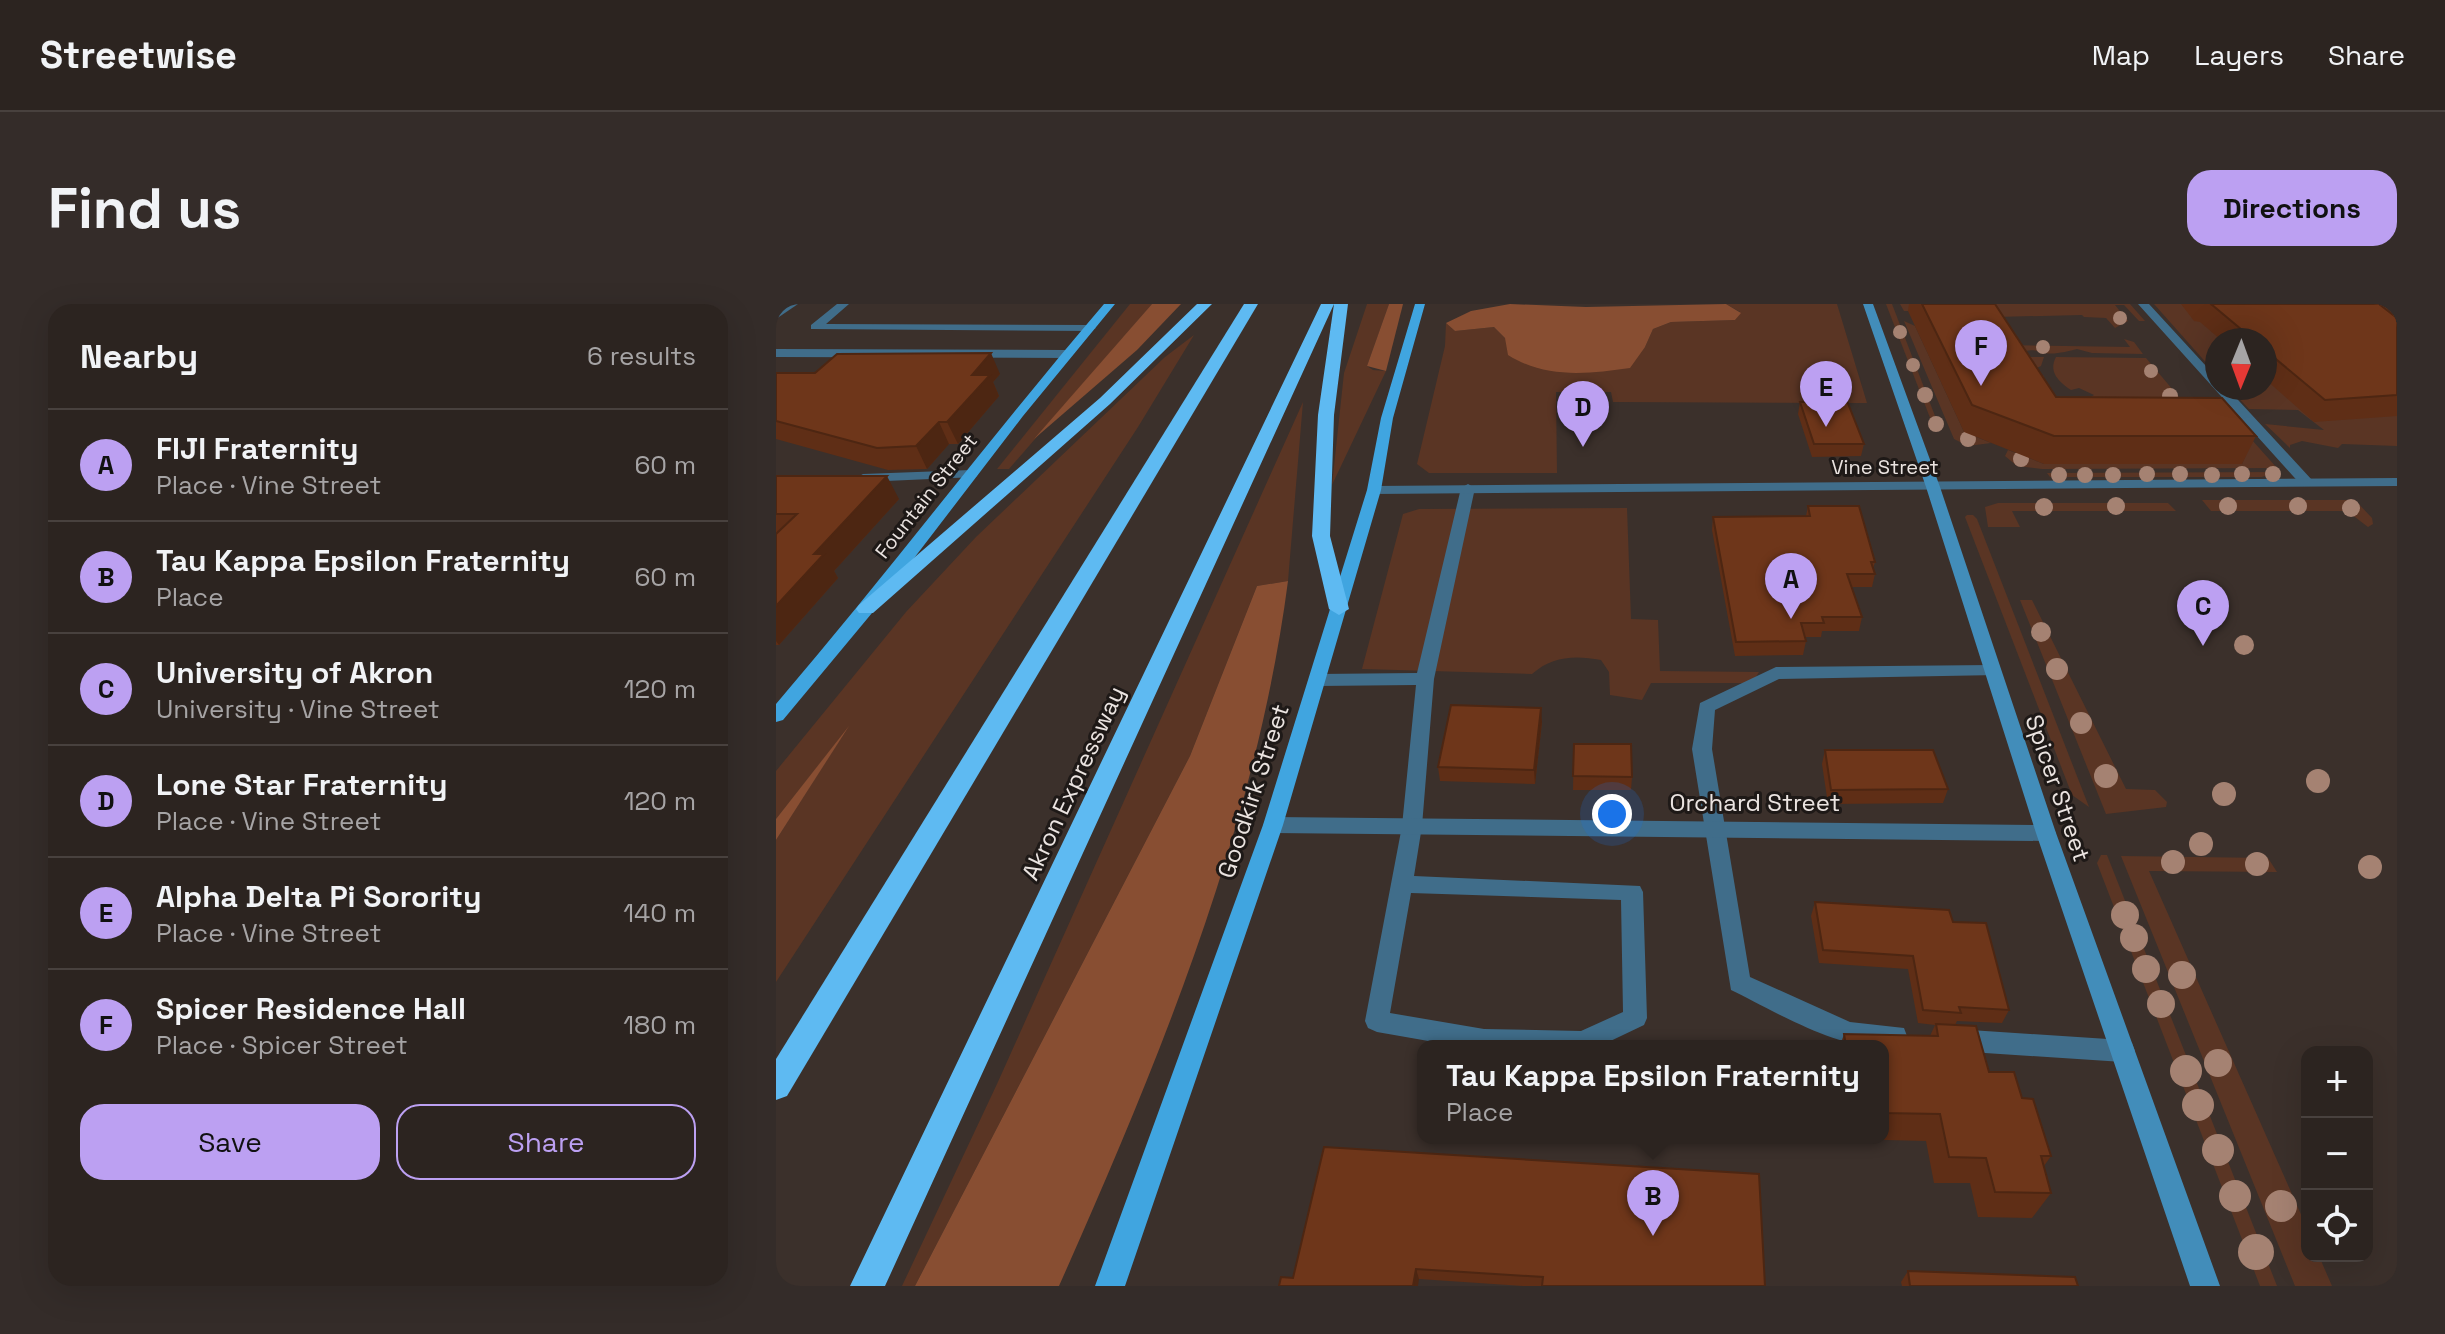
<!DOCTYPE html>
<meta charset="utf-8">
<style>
:root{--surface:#2c2420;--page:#342c29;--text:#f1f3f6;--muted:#a6a4a5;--line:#48413e;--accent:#bca0f2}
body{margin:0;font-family:"Space Grotesk",sans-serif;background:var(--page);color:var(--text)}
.controls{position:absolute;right:24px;bottom:24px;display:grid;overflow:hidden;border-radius:16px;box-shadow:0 8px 32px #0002}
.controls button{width:72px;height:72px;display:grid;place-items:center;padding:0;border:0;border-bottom:2px solid var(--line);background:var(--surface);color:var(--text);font:40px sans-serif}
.compass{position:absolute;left:1429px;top:24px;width:72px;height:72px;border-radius:50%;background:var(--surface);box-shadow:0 8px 32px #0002;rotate:181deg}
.you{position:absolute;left:836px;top:510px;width:28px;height:28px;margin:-20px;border:6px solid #fff;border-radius:50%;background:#1a73e8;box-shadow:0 0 0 12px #1a73e833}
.badge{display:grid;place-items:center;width:52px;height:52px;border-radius:50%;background:var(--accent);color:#111;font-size:26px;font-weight:700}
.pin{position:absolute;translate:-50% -66px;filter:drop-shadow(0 2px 4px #0008)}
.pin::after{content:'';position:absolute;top:42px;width:28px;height:24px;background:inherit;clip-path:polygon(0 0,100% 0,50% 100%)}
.popup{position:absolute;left:641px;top:736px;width:472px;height:104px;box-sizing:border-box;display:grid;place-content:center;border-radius:16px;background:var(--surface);filter:drop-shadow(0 2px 6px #0005);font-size:26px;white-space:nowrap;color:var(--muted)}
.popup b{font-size:30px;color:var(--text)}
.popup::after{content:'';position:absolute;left:50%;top:100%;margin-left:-16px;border:16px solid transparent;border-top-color:var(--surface)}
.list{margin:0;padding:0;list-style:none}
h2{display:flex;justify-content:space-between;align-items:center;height:104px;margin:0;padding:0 32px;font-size:34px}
h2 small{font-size:26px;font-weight:400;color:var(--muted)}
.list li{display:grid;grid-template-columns:52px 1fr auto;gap:24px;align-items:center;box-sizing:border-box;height:112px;padding:0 32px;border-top:2px solid var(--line)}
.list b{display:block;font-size:30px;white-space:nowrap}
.list p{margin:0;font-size:26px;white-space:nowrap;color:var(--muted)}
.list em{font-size:26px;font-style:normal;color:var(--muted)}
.actions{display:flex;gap:16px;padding:24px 32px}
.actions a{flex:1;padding:18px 0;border:2px solid var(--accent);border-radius:24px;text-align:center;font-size:28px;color:var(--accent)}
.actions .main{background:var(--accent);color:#111}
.icon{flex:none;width:44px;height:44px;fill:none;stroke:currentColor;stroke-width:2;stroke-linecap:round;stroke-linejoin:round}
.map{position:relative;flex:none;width:1621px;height:982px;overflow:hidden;border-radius:24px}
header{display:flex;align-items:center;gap:48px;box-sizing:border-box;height:112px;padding:0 40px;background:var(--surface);border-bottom:2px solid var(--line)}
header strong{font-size:38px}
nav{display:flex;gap:44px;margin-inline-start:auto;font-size:28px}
.intro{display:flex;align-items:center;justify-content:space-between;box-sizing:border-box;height:192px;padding:0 48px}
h1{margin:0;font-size:56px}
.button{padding:20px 36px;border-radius:24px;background:var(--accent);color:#111;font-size:28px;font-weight:700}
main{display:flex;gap:48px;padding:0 48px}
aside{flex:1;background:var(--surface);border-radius:24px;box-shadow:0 8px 32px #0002}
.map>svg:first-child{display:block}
.green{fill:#5a3524}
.forest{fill:#884e32}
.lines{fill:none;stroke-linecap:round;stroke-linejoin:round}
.lane{fill:#406d8a;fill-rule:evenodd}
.street{fill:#406d8a;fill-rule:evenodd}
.secondary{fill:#428dba;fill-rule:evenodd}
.primary{fill:#40a5e0;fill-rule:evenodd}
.highway{fill:#5ebaf2;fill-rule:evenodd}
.tree{fill:#a58272}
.wall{fill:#5f2e16}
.shaded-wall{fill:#4d2612}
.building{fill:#6e361a;stroke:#4d2612;stroke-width:2}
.labels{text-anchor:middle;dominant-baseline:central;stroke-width:6;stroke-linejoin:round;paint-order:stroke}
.far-street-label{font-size:20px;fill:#ebe4e1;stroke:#1e1917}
.street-label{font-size:24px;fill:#ebe4e1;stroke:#1e1917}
</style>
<header>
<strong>Streetwise</strong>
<nav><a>Map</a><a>Layers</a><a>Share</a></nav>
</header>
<div class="intro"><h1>Find us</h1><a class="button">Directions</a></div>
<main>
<aside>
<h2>Nearby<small>6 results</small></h2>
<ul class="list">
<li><span class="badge">A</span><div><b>FIJI Fraternity</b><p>Place · Vine Street</p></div><em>60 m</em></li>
<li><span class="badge">B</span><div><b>Tau Kappa Epsilon Fraternity</b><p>Place</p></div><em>60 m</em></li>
<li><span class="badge">C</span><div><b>University of Akron</b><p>University · Vine Street</p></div><em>120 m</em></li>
<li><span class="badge">D</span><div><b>Lone Star Fraternity</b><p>Place · Vine Street</p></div><em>120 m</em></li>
<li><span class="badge">E</span><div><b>Alpha Delta Pi Sorority</b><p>Place · Vine Street</p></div><em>140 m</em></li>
<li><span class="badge">F</span><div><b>Spicer Residence Hall</b><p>Place · Spicer Street</p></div><em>180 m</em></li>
</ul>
<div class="actions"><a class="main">Save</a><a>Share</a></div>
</aside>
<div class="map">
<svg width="1621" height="982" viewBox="0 0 1621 982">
<rect width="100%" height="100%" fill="#3b302b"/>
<g class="green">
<polygon points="354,0 376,0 233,165 221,165"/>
<polygon points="591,0 613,0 591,62 597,66 610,67 556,181 568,69"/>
<polygon points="950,0 1061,0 1091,99 837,98 835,88 780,88 781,169 653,169 641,160 669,42 670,19 679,27 718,23 729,34 869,43 877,25 895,18 959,16 964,8"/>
<polygon points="1110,0 1116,0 1164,125 1158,124"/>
<polygon points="1124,0 1354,0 1369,17 1363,17 1348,1 1339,1 1352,17 1339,24 1330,14 1308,13 1306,11 1219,13 1198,8 1128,7"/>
<polygon points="1378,0 1621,0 1621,142 1566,140 1562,144 1526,137 1514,141 1514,144 1489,120 1548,126 1522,106 1473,105 1453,84 1489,84 1489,36 1441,36 1441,71"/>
<polygon points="1128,17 1139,22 1188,128 1215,139 1192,142 1178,135"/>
<polygon points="418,31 362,123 0,678 0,536 66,432 0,515 0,467 130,308 200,233 389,53"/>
<path d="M1348,35L1358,38L1367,50L1316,49L1301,45C1292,47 1279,51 1269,49C1261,47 1259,45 1249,47L1254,53H1268L1265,62L1256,66L1268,72V75H1239L1220,41L1354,43Z"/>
<path d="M1280,53L1370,54L1419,112L1312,95L1318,91L1303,84L1295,86C1283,78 1272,68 1280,53Z"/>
<polygon points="527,98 512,277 481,282 414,452 139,982 126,982 221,780"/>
<polygon points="1476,136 1501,164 1266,165 1241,162 1229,152 1232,146 1268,160 1466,160"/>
<polygon points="1502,168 1486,173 1274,173 1271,169"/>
<polygon points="1426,196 1579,196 1596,214 1597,220 1592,223 1571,207 1435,207"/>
<polygon points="1222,199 1392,199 1400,207 1236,207 1244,223 1212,223 1209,203"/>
<path d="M851,204L855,315L882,316L884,367L983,368L976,379H875L866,396L834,391L833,368L825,356C799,351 776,352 756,370L586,365L627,210L643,205Z"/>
<polygon points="1191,211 1197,211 1201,215 1313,503 1296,491 1189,213"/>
<polygon points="1244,296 1256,296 1350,485 1379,486 1391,498 1390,503 1330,510"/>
<polygon points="1325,551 1331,551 1501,982 1484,982 1321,559"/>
<polygon points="1345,552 1492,554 1501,568 1373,567 1531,924 1531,952 1543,952 1556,982 1519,982"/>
</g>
<g class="forest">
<polygon points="376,0 405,0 361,46 258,135"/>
<polygon points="613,0 627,0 610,67 591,62"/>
<path d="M734,0L810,3L950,0L965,9L959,16L895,18L877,25L869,43L854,64C812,70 770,75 732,51L729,34L718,23L679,27L670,19L695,7Z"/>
<path d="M512,277C480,523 383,757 283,982H139L414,452L481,282Z"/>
<polygon points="73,422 0,536 0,515"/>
</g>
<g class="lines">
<g class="lane">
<polygon points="61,0 73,0 50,20 314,21 320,24 314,27 35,25 35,21"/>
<polygon points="1362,0 1373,0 1441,74 1441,84 1451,84 1536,176 1536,182 1526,182"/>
<polygon points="195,166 202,170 200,173 87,178 80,174 87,170"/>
<path d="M692,180L699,184L658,375L646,522L638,572L864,582L867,588L871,714L868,721L824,742H681L601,728L592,724L589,717L626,522L640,381L542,382L533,376L542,370L641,369L685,184ZM635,589L845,596L847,708L805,727L708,725L614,709Z"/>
<path d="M1216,361L1222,363L1225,367L1222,371L1003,375L939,406L936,445L974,673L1074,718L1128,724L1131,732L1128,740C1079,757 999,707 955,686L916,445L924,399L1000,363Z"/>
<polygon points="1179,725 1347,736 1356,739 1359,747 1356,755 1347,758 1179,747 1170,744 1167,736 1170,728"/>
</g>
<g class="street">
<polygon points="10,0 22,0 0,15 0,7"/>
<polygon points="0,45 291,46 297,50 291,54 0,53"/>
<polygon points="1621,174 1621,182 598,190 591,186 598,182"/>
<polygon points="497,513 1270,521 1277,524 1280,529 1277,534 1270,537 497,529 490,526 487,521 490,516"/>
</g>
<polygon class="secondary" points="1087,0 1097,0 1164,183 1280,529 1444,982 1414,982 1260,529 1150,183"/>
<g class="primary">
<path d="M328,0H339L247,112L96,309L7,416L0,418V400C112,269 216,131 328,0Z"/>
<polygon points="639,0 649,0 617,114 605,186 507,521 349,982 319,982 487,521 591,186 605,114"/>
</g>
<g class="highway">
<polygon points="421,0 436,0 334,100 97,309 83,309 80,305 83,301 324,94"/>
<polygon points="468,0 482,0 11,792 0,796 0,755"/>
<polygon points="545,0 572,0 558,111 554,232 573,305 563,311 553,305 536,232 542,111 558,0 109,982 74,982"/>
</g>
</g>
<g class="tree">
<circle cx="1344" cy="14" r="7"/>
<circle cx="1124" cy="28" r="7"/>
<circle cx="1267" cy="43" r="7"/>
<circle cx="1137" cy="61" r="7"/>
<circle cx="1375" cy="67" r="7"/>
<circle cx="1149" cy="91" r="8"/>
<circle cx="1394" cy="92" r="8"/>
<circle cx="1160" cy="120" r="8"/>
<circle cx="1192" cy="135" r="8"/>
<circle cx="1245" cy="155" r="8"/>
<circle cx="1371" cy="170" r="8"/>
<circle cx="1404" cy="170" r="8"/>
<circle cx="1466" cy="170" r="8"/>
<circle cx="1497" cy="170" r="8"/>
<circle cx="1283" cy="171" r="8"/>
<circle cx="1309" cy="171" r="8"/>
<circle cx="1337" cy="171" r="8"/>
<circle cx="1436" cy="171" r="8"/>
<circle cx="1340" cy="202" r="9"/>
<circle cx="1452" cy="202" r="9"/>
<circle cx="1522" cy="202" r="9"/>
<circle cx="1268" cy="203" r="9"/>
<circle cx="1575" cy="204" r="9"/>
<circle cx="1265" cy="328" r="10"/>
<circle cx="1468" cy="341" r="10"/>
<circle cx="1281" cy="365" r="11"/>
<circle cx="1305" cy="419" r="11"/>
<circle cx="1330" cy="472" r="12"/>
<circle cx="1542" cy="477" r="12"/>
<circle cx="1448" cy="490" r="12"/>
<circle cx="1425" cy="540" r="12"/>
<circle cx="1397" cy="558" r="12"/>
<circle cx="1481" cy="560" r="12"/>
<circle cx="1594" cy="563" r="12"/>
<circle cx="1349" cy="611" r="14"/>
<circle cx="1358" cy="634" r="14"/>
<circle cx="1370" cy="665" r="14"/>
<circle cx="1406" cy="671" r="14"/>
<circle cx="1385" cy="700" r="14"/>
<circle cx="1442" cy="759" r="14"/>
<circle cx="1410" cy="767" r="16"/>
<circle cx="1422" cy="801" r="16"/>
<circle cx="1442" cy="846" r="16"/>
<circle cx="1459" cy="892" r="16"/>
<circle cx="1505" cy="902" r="16"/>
<circle cx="1480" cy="948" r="18"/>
</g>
<g class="wall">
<polygon points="1133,0 1219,0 1280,93 1480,132 1466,160 1268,160 1188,128 1132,7"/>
<polygon points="1405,0 1603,0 1621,14 1621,112 1538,118 1489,75 1489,36 1445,36 1424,18 1418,17"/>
<polygon points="0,69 224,70 217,78 223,92 182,140 173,140 151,165 112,166 0,135"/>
<polygon points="1024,98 1088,140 1085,152 1036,153 1022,110"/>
<polygon points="0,172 123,195 58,267 62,274 3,341 0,341"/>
<polygon points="1032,202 1099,258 1097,265 1099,270 1096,283 1076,283 1086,313 1083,327 1046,327 1045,333 1029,333 1030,337 1027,351 959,352 936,226 937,213 1030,212"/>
<polygon points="766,418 759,480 664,477 662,463"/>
<polygon points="798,440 856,473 855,486 797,486"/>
<polygon points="1049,446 1172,485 1167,499 1052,500 1046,460"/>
<polygon points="1039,598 1177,618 1233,706 1226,719 1181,717 1179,721 1213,768 1246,794 1275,852 1268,862 1275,889 1256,914 1202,913 1194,879 1158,879 1150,837 1071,835 1107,834 1107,742 1064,742 1068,730 1154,732 1159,721 1142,719 1132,665 1043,659 1035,612"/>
<polygon points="548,843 989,982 747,982 643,975 517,974"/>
<polygon points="1132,967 1302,982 1126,982 1125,978"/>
</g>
<g class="shaded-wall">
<polygon points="215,49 224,70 217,78 223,92 182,140 171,118 196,71"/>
<polygon points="163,118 173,140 151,165 140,142"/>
<polygon points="111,172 123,195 58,267 62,274 3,341 0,337 0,302 38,250"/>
<polygon points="765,404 766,418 759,480 758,466"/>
<polygon points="640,965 643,975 642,982 637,982"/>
</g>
<g class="building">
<polygon points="1146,0 1219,0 1280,93 1446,94 1480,132 1278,132 1196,101"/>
<polygon points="1435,0 1603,0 1621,14 1621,91 1549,96 1489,46 1489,36 1478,36"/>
<polygon points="215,49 196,71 214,71 171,118 163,118 140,142 101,144 0,117 0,69 39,69 61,50"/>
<polygon points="1071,97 1088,140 1038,140 1024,98"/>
<polygon points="0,172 111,172 38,250 48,250 0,302 0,230 21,210 0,210"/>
<polygon points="1032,202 1083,202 1099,258 1095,258 1099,270 1071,270 1086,313 1046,313 1048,319 1025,319 1030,337 960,338 937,213 1034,212"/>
<polygon points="675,401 765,404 758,466 662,463"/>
<polygon points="798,440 855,440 856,473 797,472"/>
<polygon points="1049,446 1157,446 1172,485 1055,486"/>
<polygon points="1039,598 1173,606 1177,618 1210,619 1233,706 1183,703 1185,709 1147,706 1137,652 1047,646"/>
<polygon points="1160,720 1200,722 1213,768 1238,768 1246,794 1257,795 1275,852 1265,852 1275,889 1219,888 1210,854 1173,853 1164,810 1107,809 1107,742 1070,742 1068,730 1162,732"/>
<polygon points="548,843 983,870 989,982 766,982 767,973 640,965 637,982 503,982 505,973 517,974"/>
<polygon points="1132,967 1299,973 1302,982 1134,982"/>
</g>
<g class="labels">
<g class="far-street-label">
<text x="1109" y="163">Vine Street</text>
<text transform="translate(150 192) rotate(-52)">Fountain Street</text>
</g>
<g class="street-label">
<text transform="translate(297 479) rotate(-65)">Akron Expressway</text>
<text transform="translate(1282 484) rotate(71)">Spicer Street</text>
<text transform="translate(477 487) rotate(-72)">Goodkirk Street</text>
<text x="979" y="498">Orchard Street</text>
</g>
</g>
</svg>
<div class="controls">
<button>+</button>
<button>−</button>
<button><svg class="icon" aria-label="locate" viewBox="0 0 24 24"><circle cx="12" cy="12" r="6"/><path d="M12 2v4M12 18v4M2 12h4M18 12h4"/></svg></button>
</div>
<svg class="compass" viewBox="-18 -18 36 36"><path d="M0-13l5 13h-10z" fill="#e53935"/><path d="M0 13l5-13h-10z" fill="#a6a4a5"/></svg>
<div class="you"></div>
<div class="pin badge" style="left:1015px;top:315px">A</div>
<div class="pin badge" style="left:877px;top:932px">B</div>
<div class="popup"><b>Tau Kappa Epsilon Fraternity</b>Place</div>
<div class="pin badge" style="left:1427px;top:342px">C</div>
<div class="pin badge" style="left:807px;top:143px">D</div>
<div class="pin badge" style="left:1050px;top:123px">E</div>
<div class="pin badge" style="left:1205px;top:82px">F</div>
</div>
</main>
